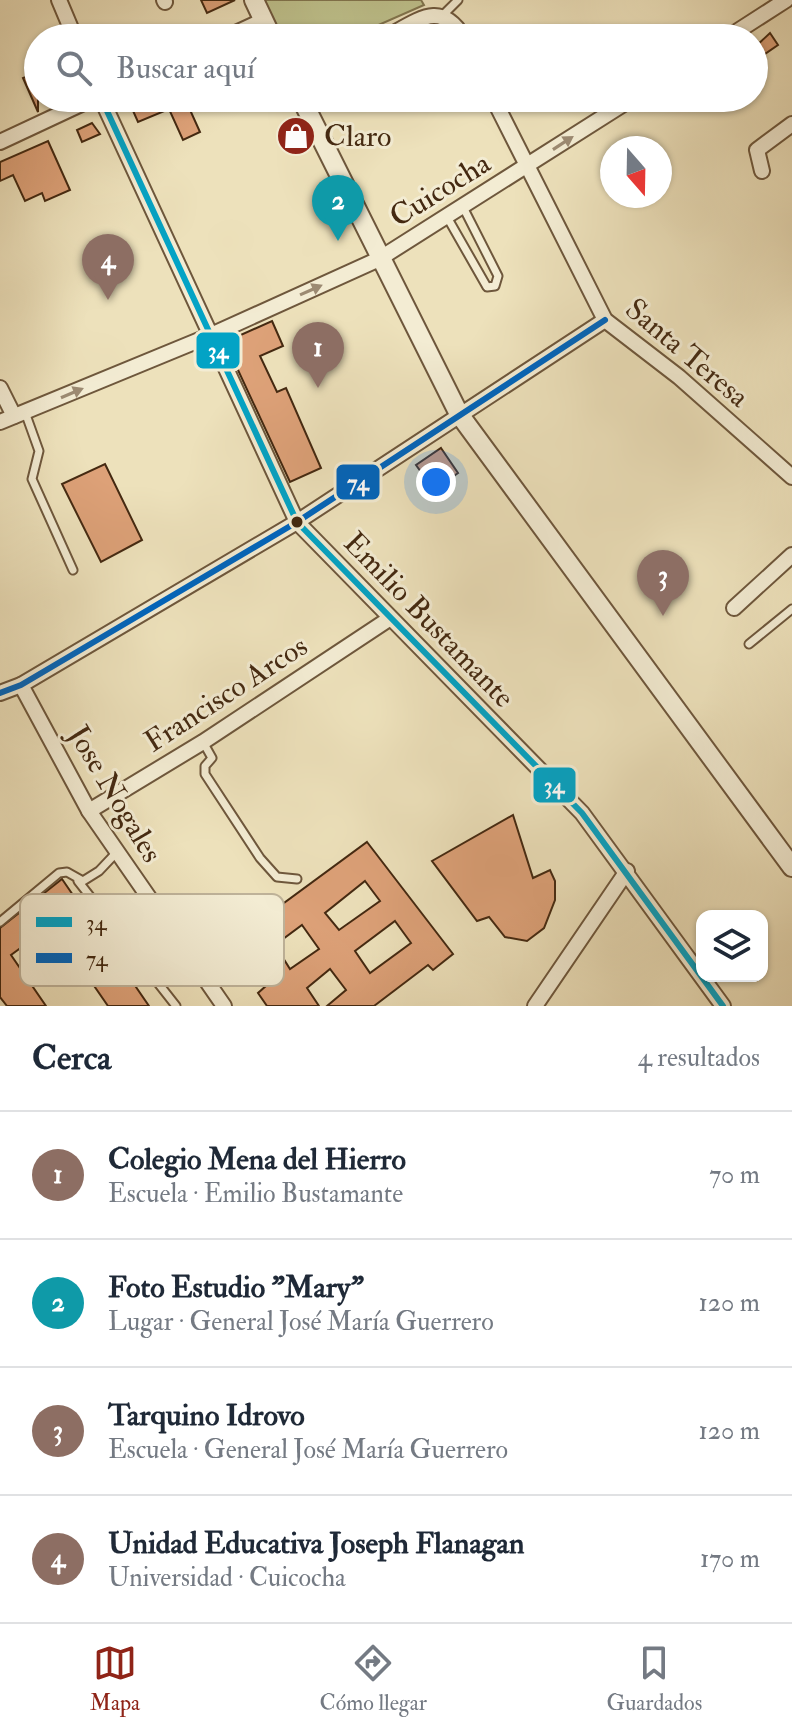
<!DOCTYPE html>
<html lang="es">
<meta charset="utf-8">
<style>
:root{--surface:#fff;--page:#f2f2f3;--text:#1f2937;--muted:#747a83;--line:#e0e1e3;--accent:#8f2418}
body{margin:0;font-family:"IM FELL Double Pica",serif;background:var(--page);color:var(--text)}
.controls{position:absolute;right:24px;bottom:24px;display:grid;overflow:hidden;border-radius:16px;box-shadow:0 2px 6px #0004}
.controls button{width:72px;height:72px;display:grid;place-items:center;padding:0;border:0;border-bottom:2px solid var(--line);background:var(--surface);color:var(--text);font:40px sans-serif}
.compass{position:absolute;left:600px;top:136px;width:72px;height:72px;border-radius:50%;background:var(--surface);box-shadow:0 2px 6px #0004;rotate:160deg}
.you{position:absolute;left:436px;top:482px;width:28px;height:28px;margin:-20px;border:6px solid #fff;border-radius:50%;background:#1a73e8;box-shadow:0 0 0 12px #1a73e833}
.badge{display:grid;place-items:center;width:52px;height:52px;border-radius:50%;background:var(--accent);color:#fff;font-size:26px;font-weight:700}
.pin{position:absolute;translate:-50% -66px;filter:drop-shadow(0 2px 4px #0008)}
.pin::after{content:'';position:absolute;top:42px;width:28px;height:24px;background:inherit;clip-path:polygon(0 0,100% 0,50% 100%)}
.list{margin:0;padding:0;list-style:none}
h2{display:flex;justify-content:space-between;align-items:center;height:104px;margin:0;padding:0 32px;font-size:34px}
h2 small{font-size:26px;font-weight:400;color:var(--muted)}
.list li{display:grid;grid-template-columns:52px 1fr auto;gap:24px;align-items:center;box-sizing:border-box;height:128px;padding:0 32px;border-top:2px solid var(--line)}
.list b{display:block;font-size:30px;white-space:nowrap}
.list p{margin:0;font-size:26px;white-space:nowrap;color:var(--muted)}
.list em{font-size:26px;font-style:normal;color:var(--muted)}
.icon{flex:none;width:44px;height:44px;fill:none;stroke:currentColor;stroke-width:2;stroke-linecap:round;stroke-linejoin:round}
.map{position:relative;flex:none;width:792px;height:1006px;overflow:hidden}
.search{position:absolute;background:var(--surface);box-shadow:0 2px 6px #0004;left:24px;right:24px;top:24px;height:88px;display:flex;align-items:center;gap:20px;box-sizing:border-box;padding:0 28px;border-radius:44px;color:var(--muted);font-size:30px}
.sheet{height:616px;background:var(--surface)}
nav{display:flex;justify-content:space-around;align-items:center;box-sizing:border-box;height:112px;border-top:2px solid var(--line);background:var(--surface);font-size:22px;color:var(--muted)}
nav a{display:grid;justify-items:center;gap:4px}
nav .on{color:var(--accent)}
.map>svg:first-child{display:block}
.green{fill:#bec18c;stroke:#81754e;stroke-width:2}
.building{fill:#dda178;stroke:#442911;stroke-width:2;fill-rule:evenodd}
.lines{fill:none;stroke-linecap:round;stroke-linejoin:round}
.service-casing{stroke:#6e573c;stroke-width:11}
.minor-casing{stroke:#6e573c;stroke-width:18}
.tertiary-casing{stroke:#6e573c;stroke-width:22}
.service{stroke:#f3ecd3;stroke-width:7}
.minor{stroke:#f3ecd3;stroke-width:14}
.tertiary{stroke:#f3ecd3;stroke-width:18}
.bus-1-casing{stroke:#f3ecd3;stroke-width:12}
.bus-2-casing{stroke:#f3ecd3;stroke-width:12}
.bus-1{stroke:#03a3c5;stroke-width:6}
.bus-2{stroke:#0065bd;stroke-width:6}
.oneway{fill:#9c8a72}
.bus-dot{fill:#442911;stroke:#f3ecd3;stroke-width:3}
.labels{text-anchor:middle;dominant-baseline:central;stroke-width:6;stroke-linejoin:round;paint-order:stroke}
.poi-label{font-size:30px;fill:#442911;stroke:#f3ecd3;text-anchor:start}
.street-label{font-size:30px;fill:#442911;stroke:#f3ecd3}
.key{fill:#f3ecd3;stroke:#beb299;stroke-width:2}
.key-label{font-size:22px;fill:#442911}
.line-badge{stroke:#f3ecd3;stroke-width:3}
.badge-label{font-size:22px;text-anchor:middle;font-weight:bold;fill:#fff}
</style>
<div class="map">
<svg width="792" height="1006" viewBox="0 0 792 1006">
<rect width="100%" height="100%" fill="#ede1bb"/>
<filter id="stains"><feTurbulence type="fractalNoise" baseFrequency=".0025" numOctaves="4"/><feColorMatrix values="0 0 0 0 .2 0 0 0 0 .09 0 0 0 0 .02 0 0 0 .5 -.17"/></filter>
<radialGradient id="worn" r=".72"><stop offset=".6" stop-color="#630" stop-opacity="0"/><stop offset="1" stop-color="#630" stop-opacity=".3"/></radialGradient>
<polygon class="green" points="262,0 421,0 424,5 349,38 278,38"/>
<g class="building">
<polygon points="201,0 235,0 207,13"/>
<polygon points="770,33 778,45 759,58 754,48"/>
<polygon points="38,72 38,112 23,78"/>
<polygon points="144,98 194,98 186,101 200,132 183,140 169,109 138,122 130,104"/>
<polygon points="92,123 100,134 82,142 77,130"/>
<polygon points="48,141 70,190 45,201 42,193 25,201 13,175 0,181 0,162"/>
<polygon points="272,321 283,346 260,356 277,392 286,388 321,468 290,482 225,342"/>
<polygon points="441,448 458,473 434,490 416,465"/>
<polygon points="105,464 142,540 101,562 62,484"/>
<polygon points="513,815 533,878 550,870 555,881 555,900 544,928 527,941 505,937 489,917 477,921 432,861"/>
<path d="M367,842L453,954L433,970L428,965L374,1006H327L346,990L330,969L307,988L319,1006H267L258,993L267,985L251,963L220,983L205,961ZM365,881L380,901L339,930L325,913ZM395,921L411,943L370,973L355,951ZM302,925L319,949L290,969L275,945Z"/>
<polygon points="62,879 149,1006 108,1006 52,925 11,955 46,1006 7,1006 0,997 0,928"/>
</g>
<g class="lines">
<defs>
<g id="service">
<polyline points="446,12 458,0"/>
<polyline points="447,217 487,287 495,286 498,276 463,207"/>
<polyline points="25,412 39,451 32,479 73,570"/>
<polyline points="749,644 792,609"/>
<polyline points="203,742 212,758 205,766 205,774 260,858 277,877 297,879"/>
<polyline points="78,881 176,1006"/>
<polyline points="0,922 59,873 67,872 83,881 99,871 117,852"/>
</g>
<g id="minor">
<polyline points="59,0 75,38"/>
<polyline points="164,0 165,2"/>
<polyline points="225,38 264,20"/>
<path d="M385,38C420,19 441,0 464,38"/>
<polyline points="727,38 786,0"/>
<polyline points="101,98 297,522 582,813 723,1006"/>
<polyline points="493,98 605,320 679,377 792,477"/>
<polyline points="0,142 94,98"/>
<polyline points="762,171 757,150 792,124"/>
<polyline points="0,388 14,416"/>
<polyline points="0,422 209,336 379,259 633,98"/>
<polyline points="734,608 792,555"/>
<polyline points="21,685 89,811 224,1006"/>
<polyline points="0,693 21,685 297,522 605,320"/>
<polyline points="89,811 203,742 389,619"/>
<polyline points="535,1006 627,871"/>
</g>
<g id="tertiary">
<polyline points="254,0 272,38"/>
<polyline points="301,98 459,414 792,867"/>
</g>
</defs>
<use href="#service" class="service-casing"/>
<use href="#minor" class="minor-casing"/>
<use href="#tertiary" class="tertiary-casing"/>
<use href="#service" class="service"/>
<use href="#minor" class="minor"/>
<use href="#tertiary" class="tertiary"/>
<defs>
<polyline id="bus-1" points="101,98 297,522 582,813 723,1006"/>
<polyline id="bus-2" points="0,693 21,685 297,522 605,320"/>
</defs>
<use href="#bus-1" class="bus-1-casing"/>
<use href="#bus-2" class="bus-2-casing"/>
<use href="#bus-1" class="bus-1"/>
<use href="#bus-2" class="bus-2"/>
</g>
<defs><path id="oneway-solid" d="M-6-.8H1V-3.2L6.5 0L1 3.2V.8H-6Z" transform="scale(2)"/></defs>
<g class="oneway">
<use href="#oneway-solid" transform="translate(563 143) rotate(-33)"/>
<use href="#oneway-solid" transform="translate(311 290) rotate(-24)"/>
<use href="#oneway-solid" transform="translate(72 393) rotate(-23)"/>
</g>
<defs>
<symbol id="shop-disc" viewBox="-11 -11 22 22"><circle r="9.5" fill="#8f2418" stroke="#f3ecd3"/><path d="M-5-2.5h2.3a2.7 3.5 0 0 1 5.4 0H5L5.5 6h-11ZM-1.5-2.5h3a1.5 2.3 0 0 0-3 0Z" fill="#fff"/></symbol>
</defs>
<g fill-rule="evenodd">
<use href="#shop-disc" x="274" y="114" width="44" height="44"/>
</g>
<circle class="bus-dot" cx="297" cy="522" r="7"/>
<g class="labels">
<g class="poi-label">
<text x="324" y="136">Claro</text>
</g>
<g class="street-label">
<text transform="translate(440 190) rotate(-32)">Cuicocha</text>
<text transform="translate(687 353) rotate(40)">Santa Teresa</text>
<text transform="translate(429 620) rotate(46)">Emilio Bustamante</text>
<text transform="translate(226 694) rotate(-33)">Francisco Arcos</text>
<text transform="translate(115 794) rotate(59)">Jose Nogales</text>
</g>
</g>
<rect x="20" y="894" width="264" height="92" rx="12" class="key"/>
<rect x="36" y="917" width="36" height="10" fill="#03a3c5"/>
<rect x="36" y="953" width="36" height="10" fill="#0065bd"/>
<g class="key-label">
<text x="86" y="930">34</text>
<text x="86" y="966">74</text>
</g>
<g class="line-badge">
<rect x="195" y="331" width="46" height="39" rx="8" fill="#03a3c5"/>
<rect x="335" y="463" width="46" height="38" rx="8" fill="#0065bd"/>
<rect x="532" y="766" width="45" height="38" rx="8" fill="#03a3c5"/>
</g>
<g class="badge-label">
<text x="218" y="358">34</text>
<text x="358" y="490">74</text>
<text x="554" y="793">34</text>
</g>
<rect width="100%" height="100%" filter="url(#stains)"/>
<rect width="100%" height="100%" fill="url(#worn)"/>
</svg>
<div class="controls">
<button><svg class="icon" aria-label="layers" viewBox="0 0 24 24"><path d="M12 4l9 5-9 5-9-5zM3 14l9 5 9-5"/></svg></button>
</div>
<svg class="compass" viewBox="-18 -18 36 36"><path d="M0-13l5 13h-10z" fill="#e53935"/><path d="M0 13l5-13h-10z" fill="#747a83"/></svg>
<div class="you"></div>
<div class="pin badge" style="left:318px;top:388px;background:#8d6e63">1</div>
<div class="pin badge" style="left:338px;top:241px;background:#0f9aa8">2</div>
<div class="pin badge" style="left:663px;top:616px;background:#8d6e63">3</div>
<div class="pin badge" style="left:108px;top:300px;background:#8d6e63">4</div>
<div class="search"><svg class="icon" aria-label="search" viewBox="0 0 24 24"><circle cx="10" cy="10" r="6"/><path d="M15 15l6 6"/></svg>Buscar aquí</div>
</div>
<section class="sheet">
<h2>Cerca<small>4 resultados</small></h2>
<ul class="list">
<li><span class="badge" style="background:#8d6e63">1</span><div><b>Colegio Mena del Hierro</b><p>Escuela · Emilio Bustamante</p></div><em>70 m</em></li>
<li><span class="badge" style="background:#0f9aa8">2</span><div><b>Foto Estudio &quot;Mary&quot;</b><p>Lugar · General José María Guerrero</p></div><em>120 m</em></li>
<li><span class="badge" style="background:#8d6e63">3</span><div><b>Tarquino Idrovo</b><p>Escuela · General José María Guerrero</p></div><em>120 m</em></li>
<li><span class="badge" style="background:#8d6e63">4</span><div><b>Unidad Educativa Joseph Flanagan</b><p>Universidad · Cuicocha</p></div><em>170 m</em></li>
</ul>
</section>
<nav>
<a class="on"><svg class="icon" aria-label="map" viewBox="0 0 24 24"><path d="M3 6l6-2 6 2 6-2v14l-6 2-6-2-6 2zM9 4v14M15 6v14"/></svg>Mapa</a>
<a><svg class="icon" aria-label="directions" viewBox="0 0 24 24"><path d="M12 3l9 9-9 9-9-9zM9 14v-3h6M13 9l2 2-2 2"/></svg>Cómo llegar</a>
<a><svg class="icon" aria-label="saved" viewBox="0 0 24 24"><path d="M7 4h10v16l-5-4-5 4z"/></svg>Guardados</a>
</nav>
